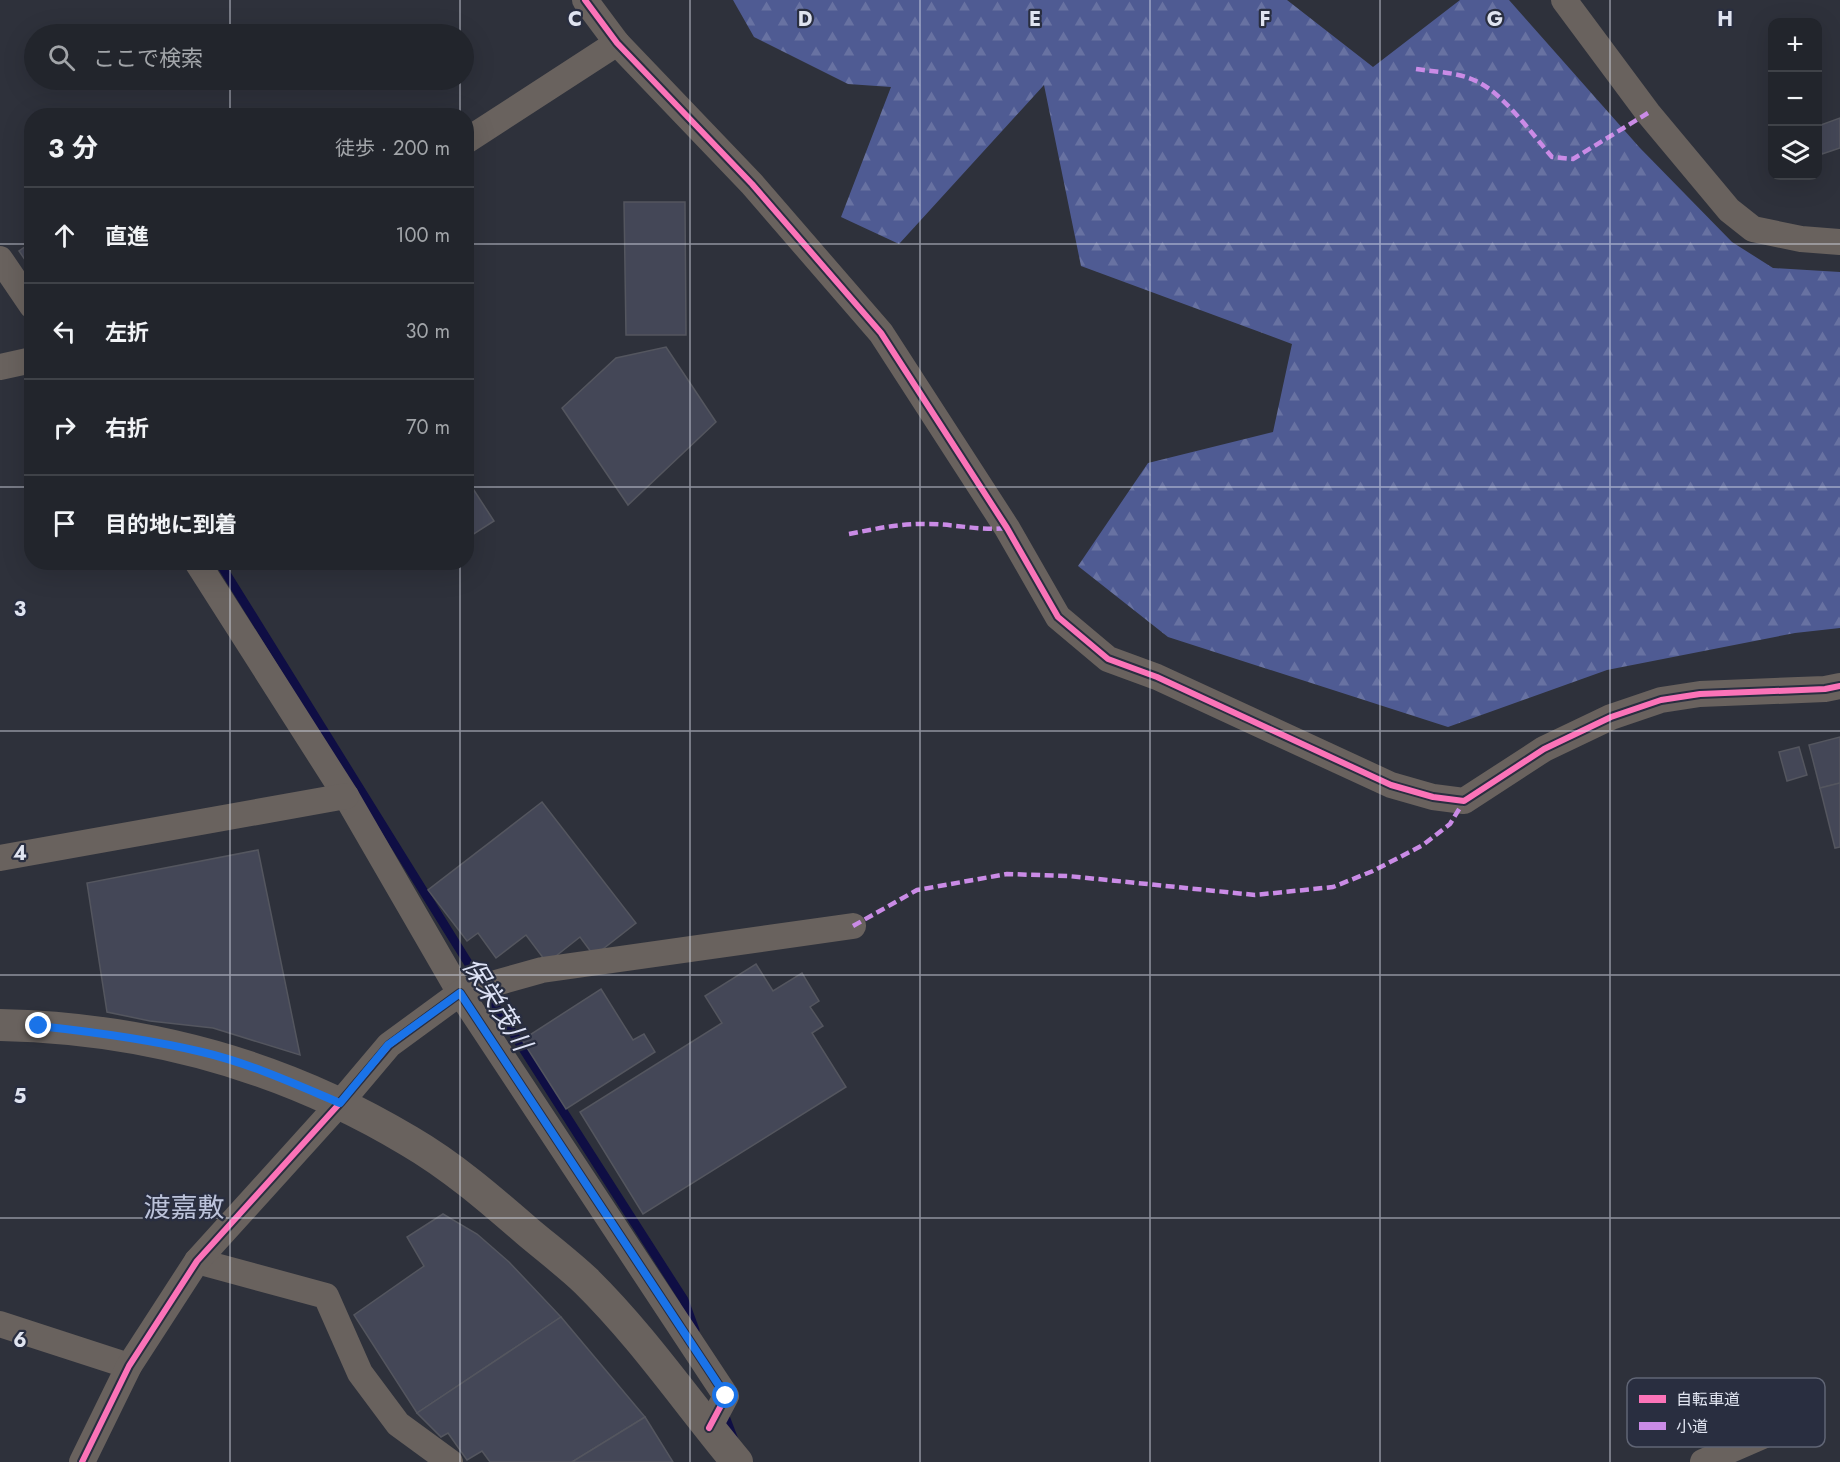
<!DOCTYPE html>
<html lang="ja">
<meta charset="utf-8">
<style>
:root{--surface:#22252c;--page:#2e3138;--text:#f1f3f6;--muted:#a2a5a9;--line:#3f4248}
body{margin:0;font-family:Jost,"Noto Sans JP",sans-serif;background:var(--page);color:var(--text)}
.controls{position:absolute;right:18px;top:18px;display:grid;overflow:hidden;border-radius:12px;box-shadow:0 6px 24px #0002}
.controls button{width:54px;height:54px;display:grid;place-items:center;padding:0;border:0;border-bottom:2px solid var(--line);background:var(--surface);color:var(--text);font:30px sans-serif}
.stop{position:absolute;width:18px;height:18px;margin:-14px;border:4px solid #1a73e8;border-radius:50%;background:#fff}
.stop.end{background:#1a73e8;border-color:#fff;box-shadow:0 2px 6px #0008}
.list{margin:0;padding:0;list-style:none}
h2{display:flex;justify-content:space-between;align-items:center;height:78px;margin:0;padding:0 24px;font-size:26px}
h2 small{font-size:20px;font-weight:400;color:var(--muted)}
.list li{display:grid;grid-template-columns:39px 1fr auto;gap:18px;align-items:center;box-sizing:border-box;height:96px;padding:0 24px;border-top:2px solid var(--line)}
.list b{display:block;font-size:22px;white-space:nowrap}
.list em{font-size:20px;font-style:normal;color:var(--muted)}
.icon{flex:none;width:33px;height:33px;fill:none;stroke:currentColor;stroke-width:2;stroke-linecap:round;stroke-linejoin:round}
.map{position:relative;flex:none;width:1840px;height:1462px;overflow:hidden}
.search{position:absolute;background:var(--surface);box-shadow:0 6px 24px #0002;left:24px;top:24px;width:450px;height:66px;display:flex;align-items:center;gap:15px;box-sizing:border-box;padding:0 21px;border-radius:33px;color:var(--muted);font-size:22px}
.panel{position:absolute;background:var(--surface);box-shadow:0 6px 24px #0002;left:24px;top:108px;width:450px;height:462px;border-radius:24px}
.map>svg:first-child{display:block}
.forest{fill:url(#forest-firs)}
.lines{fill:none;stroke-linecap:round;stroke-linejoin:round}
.stream{stroke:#0f0e44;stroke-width:9}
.building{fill:#444757;stroke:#54565f;stroke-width:1.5}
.minor{stroke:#69625e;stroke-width:26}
.tertiary{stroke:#69625e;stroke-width:32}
.quiet{stroke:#ca8be6;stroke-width:4.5;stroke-dasharray:9 4.5;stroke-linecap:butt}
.cycleway-casing{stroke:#292e40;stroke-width:10}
.cycleway{stroke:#fb73b8;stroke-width:6}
.route{stroke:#1a73e8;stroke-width:8}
.grid{fill:none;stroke:#e0e4f0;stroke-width:1.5;stroke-opacity:0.55}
.labels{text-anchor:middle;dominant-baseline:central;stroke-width:4.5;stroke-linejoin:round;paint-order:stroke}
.water-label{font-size:26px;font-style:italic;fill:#dde2f5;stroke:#292e40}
.quarter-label{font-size:27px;fill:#bcc3da;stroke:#292e40}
.key{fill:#292e40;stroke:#606575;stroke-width:1.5}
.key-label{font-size:16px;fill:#e0e4f0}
.grid-label{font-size:20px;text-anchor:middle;font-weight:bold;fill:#e0e4f0;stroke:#292e40;stroke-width:4.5;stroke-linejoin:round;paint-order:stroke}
</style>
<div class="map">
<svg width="1840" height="1462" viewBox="0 0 1840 1462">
<defs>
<pattern id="forest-firs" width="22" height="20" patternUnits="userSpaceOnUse" patternTransform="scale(1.5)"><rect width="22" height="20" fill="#4f5b93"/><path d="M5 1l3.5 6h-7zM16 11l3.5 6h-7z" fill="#6872a2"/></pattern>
</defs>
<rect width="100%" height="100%" fill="#2e313b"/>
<polygon class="forest" points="733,0 1287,0 1373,67 1460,0 1509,0 1640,148 1732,242 1773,268 1840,272 1840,628 1795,633 1607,670 1448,727 1168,637 1078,566 1148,463 1273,432 1292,344 1081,266 1044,85 899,244 841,217 891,87 848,84 754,37"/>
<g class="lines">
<g class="stream">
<polyline points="219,562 465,958 684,1300 695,1330"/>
<polyline points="723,1411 734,1440"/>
</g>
</g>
<g class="building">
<polygon points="1840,118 1840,148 1822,154 1818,142 1818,126"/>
<polygon points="624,202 685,202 686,335 626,335"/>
<polygon points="32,242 32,270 19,251"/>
<polygon points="666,347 716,422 628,505 562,408 616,358"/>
<polygon points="466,478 494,521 466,539"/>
<polygon points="1840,737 1840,783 1820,788 1809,745"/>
<polygon points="1799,747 1807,775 1787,781 1779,752"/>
<polygon points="1840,783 1840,847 1835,848 1820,788"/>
<polygon points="542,802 636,923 594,956 580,937 547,963 526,935 496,958 478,933 467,941 428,890"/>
<polygon points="258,850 300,1055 213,1028 150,1021 107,1012 87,883"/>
<polygon points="756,964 773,991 802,973 819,1001 810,1007 823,1026 812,1033 846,1087 643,1214 580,1112 722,1023 705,996"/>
<polygon points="601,989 633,1040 644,1034 655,1052 566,1109 522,1040"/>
<polygon points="443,1214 477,1234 509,1262 561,1317 417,1413 354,1315 424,1266 407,1237"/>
<polygon points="561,1317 645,1417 572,1462 490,1462 482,1451 467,1460 448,1433 441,1437 417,1413"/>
<polygon points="645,1417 673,1462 572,1462"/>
</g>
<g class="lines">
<g class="minor">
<polyline points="585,0 617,43 752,184 881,333 1007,528 1058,617 1108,659 1157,677 1391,785 1433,797 1464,801 1544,749 1611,717 1661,700 1700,694 1825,689 1840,686"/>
<polyline points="1564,0 1648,113 1729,210 1753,229 1801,239 1840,242"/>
<polyline points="466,141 617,43"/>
<polyline points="0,259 32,306"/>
<polyline points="0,367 32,360"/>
<polyline points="197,562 346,796 460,993 542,970 853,926"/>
<polyline points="0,858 346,796"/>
<polyline points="197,1261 326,1296 360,1373 398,1424 450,1462"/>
<polyline points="0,1324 129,1366"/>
<polyline points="82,1462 129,1366 197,1261 340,1103 389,1045 460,993 726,1396 709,1428"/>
<polyline points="1703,1462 1767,1434"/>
</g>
<path class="tertiary" d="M0,1025C146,1028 284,1066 409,1141C452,1166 490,1199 528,1232C547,1248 568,1264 586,1281C642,1336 687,1402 737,1462"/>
<g class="quiet">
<path d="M1416,69C1436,72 1457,72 1476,81C1503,93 1532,134 1552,157L1573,159L1648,113"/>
<path d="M849,534C875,529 901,523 928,524C956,524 978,531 1007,528"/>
<polyline points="853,926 917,890 1007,874 1068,876 1255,895 1333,887 1373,871 1423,845 1450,824 1464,801"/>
</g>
<defs>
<g id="cycleway">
<polyline points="585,0 617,43 752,184 881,333 1007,528 1058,617 1108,659 1157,677 1391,785 1433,797 1464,801 1544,749 1611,717 1661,700 1700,694 1825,689 1840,686"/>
<polyline points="82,1462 129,1366 197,1261 340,1103 389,1045 460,993 726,1396 709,1428"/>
</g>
</defs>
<use href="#cycleway" class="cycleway-casing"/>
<use href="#cycleway" class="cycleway"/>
</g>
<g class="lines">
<path class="route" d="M39,1026C94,1032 148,1039 202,1052C249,1063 295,1084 340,1103L388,1045L460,993L726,1396"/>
</g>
<path class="grid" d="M230,0V34M460,0V34M690,0V1462M920,0V1462M1150,0V1462M1380,0V1462M1610,0V1462M230,80V116M460,80V116M0,244H32M466,244H1840M0,487H32M466,487H1840M230,562V1462M460,562V1462M0,731H1840M0,975H1840M0,1218H1840"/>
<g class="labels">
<g class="water-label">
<text transform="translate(497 1004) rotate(58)">保栄茂川</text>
</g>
<g class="quarter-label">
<text x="184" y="1207">渡嘉敷</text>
</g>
</g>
<rect x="1627" y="1378" width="198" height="69" rx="9" class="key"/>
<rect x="1639" y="1395" width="27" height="8" fill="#fb73b8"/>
<rect x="1639" y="1422" width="27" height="8" fill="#ca8be6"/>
<g class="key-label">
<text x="1676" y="1405">自転車道</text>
<text x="1676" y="1432">小道</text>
</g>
<g class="grid-label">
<text x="575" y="26">C</text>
<text x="805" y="26">D</text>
<text x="1035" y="26">E</text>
<text x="1265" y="26">F</text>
<text x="1495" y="26">G</text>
<text x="1725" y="26">H</text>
<text x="20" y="616">3</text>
<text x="20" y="860">4</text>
<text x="20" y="1103">5</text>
<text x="20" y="1347">6</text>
</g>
</svg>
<div class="controls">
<button>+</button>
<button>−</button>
<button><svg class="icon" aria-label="layers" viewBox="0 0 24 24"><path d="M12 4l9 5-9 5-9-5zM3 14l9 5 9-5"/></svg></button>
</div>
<div class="stop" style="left:726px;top:1396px"></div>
<div class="stop end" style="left:39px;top:1026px"></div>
<div class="search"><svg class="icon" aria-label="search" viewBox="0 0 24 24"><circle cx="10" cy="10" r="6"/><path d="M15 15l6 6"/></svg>ここで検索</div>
<section class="panel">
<h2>3 分<small>徒歩 · 200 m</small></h2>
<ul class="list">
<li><svg class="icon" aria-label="ahead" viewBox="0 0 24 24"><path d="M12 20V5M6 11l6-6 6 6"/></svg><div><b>直進</b></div><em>100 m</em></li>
<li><svg class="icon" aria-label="left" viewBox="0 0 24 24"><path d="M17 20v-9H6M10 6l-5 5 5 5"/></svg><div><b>左折</b></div><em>30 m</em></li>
<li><svg class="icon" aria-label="right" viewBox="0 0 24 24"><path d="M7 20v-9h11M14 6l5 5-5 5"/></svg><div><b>右折</b></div><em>70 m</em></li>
<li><svg class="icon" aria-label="arrive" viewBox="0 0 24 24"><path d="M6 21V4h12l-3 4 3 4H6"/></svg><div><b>目的地に到着</b></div></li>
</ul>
</section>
</div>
